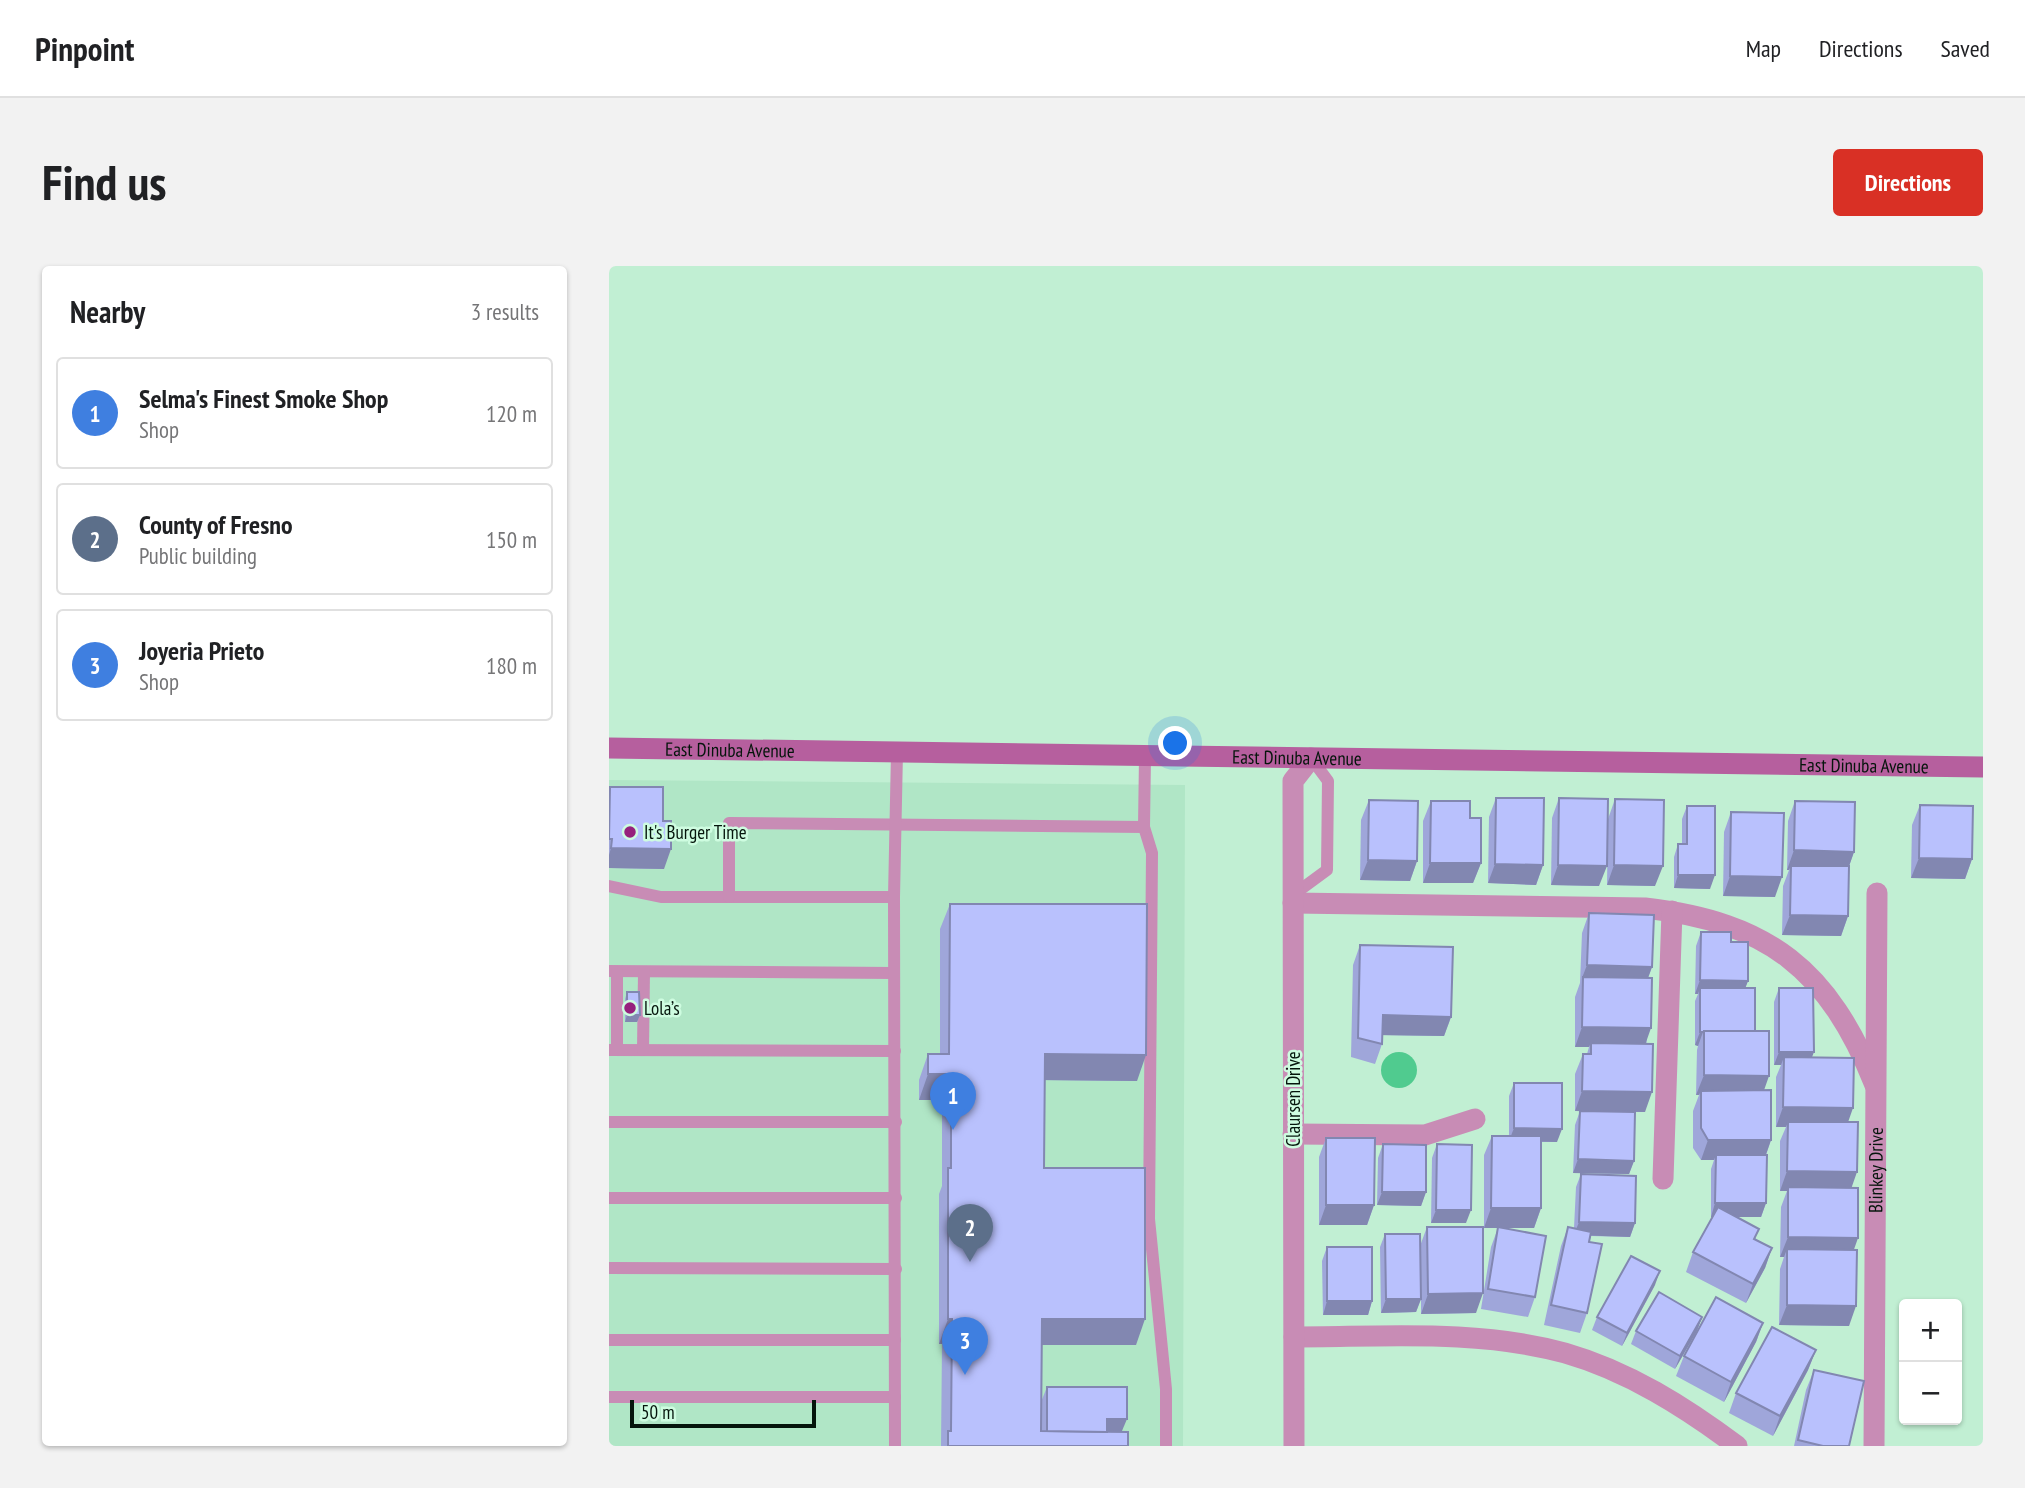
<!DOCTYPE html>
<meta charset="utf-8">
<style>
:root{--surface:#fff;--page:#f2f2f2;--text:#202124;--muted:#757577;--line:#e0e0e0;--accent:#d93025}
body{margin:0;font-family:"PT Sans Narrow",sans-serif;background:var(--page);color:var(--text)}
.controls{position:absolute;right:21px;bottom:21px;display:grid;overflow:hidden;border-radius:7px;box-shadow:0 2px 5px #0004}
.controls button{width:63px;height:63px;display:grid;place-items:center;padding:0;border:0;border-bottom:2px solid var(--line);background:var(--surface);color:var(--text);font:35px sans-serif}
.scale{position:absolute;left:21px;bottom:18px;width:186px;box-sizing:border-box;padding-left:7px;border:4px solid #05150c;border-top:0;font-size:19px;line-height:24px;white-space:nowrap;color:#05150c;-webkit-text-stroke:5px #cefce0;paint-order:stroke}
.you{position:absolute;left:567px;top:478px;width:24px;height:24px;margin:-18px;border:5px solid #fff;border-radius:50%;background:#1a73e8;box-shadow:0 0 0 10px #1a73e833}
.badge{display:grid;place-items:center;width:46px;height:46px;border-radius:50%;background:var(--accent);color:#fff;font-size:23px;font-weight:700}
.pin{position:absolute;translate:-50% -58px;filter:drop-shadow(0 2px 4px #0008)}
.pin::after{content:'';position:absolute;top:37px;width:24px;height:21px;background:inherit;clip-path:polygon(0 0,100% 0,50% 100%)}
.list{margin:0;padding:0;list-style:none}
h2{display:flex;justify-content:space-between;align-items:center;height:91px;margin:0;padding:0 28px;font-size:30px}
h2 small{font-size:23px;font-weight:400;color:var(--muted)}
.list li{display:grid;grid-template-columns:46px 1fr auto;gap:21px;align-items:center;box-sizing:border-box;height:112px;margin:0 14px 14px;padding:0 14px;border:2px solid var(--line);border-radius:7px}
.list b{display:block;font-size:26px;white-space:nowrap}
.list p{margin:0;font-size:23px;white-space:nowrap;color:var(--muted)}
.list em{font-size:23px;font-style:normal;color:var(--muted)}
.map{position:relative;flex:none;width:1374px;height:1180px;overflow:hidden;border-radius:7px}
header{display:flex;align-items:center;gap:42px;box-sizing:border-box;height:98px;padding:0 35px;background:var(--surface);border-bottom:2px solid var(--line)}
header strong{font-size:33px}
nav{display:flex;gap:38px;margin-inline-start:auto;font-size:24px}
.intro{display:flex;align-items:center;justify-content:space-between;box-sizing:border-box;height:168px;padding:0 42px}
h1{margin:0;font-size:49px}
.button{padding:18px 32px;border-radius:7px;background:var(--accent);color:#fff;font-size:24px;font-weight:700}
main{display:flex;gap:42px;padding:0 42px}
aside{flex:1;background:var(--surface);border-radius:7px;box-shadow:0 2px 5px #0004}
.map>svg:first-child{display:block}
.built{fill:#b0e6c6}
.water{fill:#50cb8f}
.lines{fill:none;stroke-linecap:round;stroke-linejoin:round}
.lane{stroke:#c88cb5;stroke-width:12}
.street{stroke:#c88cb5;stroke-width:21}
.secondary{stroke:#b65f9e;stroke-width:21}
.wall{fill:#9fa6da}
.shaded-wall{fill:#8287b1}
.building{fill:#b9c1fd;stroke:#8287b1;stroke-width:2}
.poi-dot{fill:#96217d;stroke:#cefce0;stroke-width:2.5}
.labels{text-anchor:middle;dominant-baseline:central;stroke-width:5;stroke-linejoin:round;paint-order:stroke}
.street-label{font-size:19px;fill:#05150c;stroke:#cefce0}
.poi-label{font-size:19px;fill:#05150c;stroke:#cefce0;text-anchor:start}
</style>
<header>
<strong>Pinpoint</strong>
<nav><a>Map</a><a>Directions</a><a>Saved</a></nav>
</header>
<div class="intro"><h1>Find us</h1><a class="button">Directions</a></div>
<main>
<aside>
<h2>Nearby<small>3 results</small></h2>
<ul class="list">
<li><span class="badge" style="background:#3f7fe0">1</span><div><b>Selma's Finest Smoke Shop</b><p>Shop</p></div><em>120 m</em></li>
<li><span class="badge" style="background:#5c6f8a">2</span><div><b>County of Fresno</b><p>Public building</p></div><em>150 m</em></li>
<li><span class="badge" style="background:#3f7fe0">3</span><div><b>Joyeria Prieto</b><p>Shop</p></div><em>180 m</em></li>
</ul>
</aside>
<div class="map">
<svg width="1374" height="1180" viewBox="0 0 1374 1180">
<rect width="100%" height="100%" fill="#c1efd3"/>
<polygon class="built" points="0,514 576,519 574,1180 0,1180"/>
<circle class="water" cx="790" cy="804" r="18"/>
<g class="lines">
<g class="lane">
<polyline points="535,561 543,587 540,953 557,1123 557,1180"/>
<polyline points="0,620 52,631 285,631"/>
<polyline points="684,629 718,604 719,515 702,492"/>
<polyline points="120,631 120,557 535,561 536,491"/>
<polyline points="0,705 285,707"/>
<polyline points="0,784 286,785"/>
<polyline points="8,784 8,706"/>
<polyline points="34,784 35,706"/>
<polyline points="0,856 287,856"/>
<polyline points="0,932 287,932"/>
<polyline points="0,1002 287,1003"/>
<polyline points="0,1074 286,1074"/>
<polyline points="0,1131 286,1131"/>
<polyline points="286,1180 285,631 288,486"/>
</g>
<g class="street">
<path d="M684,637L1036,642C1160,656 1220,704 1266,819"/>
<polyline points="684,868 816,869 866,853"/>
<polyline points="1054,913 1063,645"/>
<path d="M685,1071C775,1071 869,1063 956,1087C1019,1105 1076,1141 1128,1180"/>
<polyline points="685,1180 684,515 702,492"/>
<path id="s1" d="M1265,1180L1268,627"/>
</g>
<path class="secondary" id="s2" d="M0,482L1374,501"/>
</g>
<g class="wall">
<polygon points="1,521 54,555 55,603 0,602 0,523"/>
<polygon points="887,532 934,599 927,619 879,617 880,551"/>
<polygon points="950,532 990,620 942,619 943,552"/>
<polygon points="1006,533 1046,620 998,619 999,553"/>
<polygon points="760,534 808,595 801,615 751,614 752,554"/>
<polygon points="822,535 861,552 872,597 864,617 814,617 814,555"/>
<polygon points="1186,535 1245,586 1240,600 1239,650 1232,670 1173,669 1174,620 1180,604 1178,604 1179,555"/>
<polygon points="1311,539 1363,593 1356,613 1302,612 1303,559"/>
<polygon points="1078,540 1101,623 1065,622 1065,591 1069,578 1073,578 1073,553"/>
<polygon points="1122,546 1166,631 1114,630 1115,566"/>
<polygon points="341,638 528,815 435,814 435,902 527,1079 433,1079 432,1136 438,1121 513,1166 519,1180 332,1180 333,1078 330,1078 330,928 333,920 333,834 310,834 310,814 319,788 331,788 331,663"/>
<polygon points="980,647 1043,701 1039,712 1036,846 966,845 966,808 974,788 978,788 980,781 966,781 966,731 971,717 973,667"/>
<polygon points="1092,666 1122,676 1139,715 1136,722 1146,765 1162,874 1157,889 1157,937 1152,951 1128,951 1147,973 1163,982 1156,1002 1137,1037 1077,1006 1084,986 1103,951 1102,951 1102,903 1105,894 1092,894 1084,882 1084,845 1090,829 1087,829 1088,784 1089,780 1086,779 1086,735 1089,728 1086,728 1087,680"/>
<polygon points="751,679 842,751 835,770 773,769 773,778 766,798 742,791 744,699"/>
<polygon points="1170,722 1203,792 1239,856 1245,984 1240,1060 1170,1059 1171,1003 1175,991 1171,991 1172,941 1178,925 1171,925 1171,875 1177,861 1167,861 1167,811 1172,799 1165,799 1165,736"/>
<polygon points="18,726 31,749 28,756 16,756 16,733"/>
<polygon points="905,817 948,876 932,876 932,942 925,962 890,962 926,1031 919,1051 872,1043 882,981 889,962 875,962 875,889 883,870 900,870 900,830"/>
<polygon points="971,845 1025,895 1020,908 964,907 966,859"/>
<polygon points="717,872 765,939 758,959 710,959 710,891"/>
<polygon points="774,878 817,926 812,940 768,939 769,892"/>
<polygon points="828,878 857,957 822,957 823,892"/>
<polygon points="972,908 1026,957 1021,971 982,970 980,976 978,1047 971,1067 935,1059 952,980 959,961 965,962 967,921"/>
<polygon points="818,961 867,1047 812,1048 812,1033 807,1046 772,1047 771,981 776,968 811,980"/>
<polygon points="718,981 763,1035 759,1049 714,1049 713,995"/>
<polygon points="1046,1019 1013,1080 983,1064 988,1051"/>
<polygon points="1093,1051 1088,1065 1066,1103 1022,1078 1027,1065"/>
<polygon points="1154,1057 1147,1076 1115,1136 1067,1110 1075,1090"/>
<polygon points="1207,1084 1199,1104 1164,1170 1120,1147 1127,1127"/>
<polygon points="1205,1104 1240,1180 1185,1180 1197,1124"/>
</g>
<g class="shaded-wall">
<polygon points="2,582 62,583 55,603 0,602 0,589"/>
<polygon points="1185,584 1245,586 1238,606 1182,600 1180,604 1178,604"/>
<polygon points="1310,592 1363,593 1356,613 1302,612"/>
<polygon points="759,594 808,595 801,615 751,614"/>
<polygon points="821,597 872,597 864,617 814,617"/>
<polygon points="886,598 934,599 927,619 879,617"/>
<polygon points="949,599 998,600 990,620 942,619"/>
<polygon points="1005,599 1054,600 1046,620 998,619"/>
<polygon points="1069,609 1106,609 1101,623 1065,622"/>
<polygon points="1121,610 1173,611 1166,631 1114,630"/>
<polygon points="1181,649 1239,650 1232,670 1173,669"/>
<polygon points="978,699 1043,701 1036,720 973,712"/>
<polygon points="1091,714 1139,715 1134,728 1091,722 1089,728 1086,728"/>
<polygon points="18,749 31,749 28,756 16,756"/>
<polygon points="774,749 842,751 835,770 766,769"/>
<polygon points="973,761 1042,762 1035,782 982,777 980,781 966,781"/>
<polygon points="1091,766 1094,766 1089,780 1086,779"/>
<polygon points="1170,786 1205,786 1200,799 1175,791 1172,799 1165,799"/>
<polygon points="436,788 537,789 528,815 426,814"/>
<polygon points="319,808 342,808 333,834 310,834"/>
<polygon points="1095,809 1160,810 1153,830 1092,825 1090,829 1087,829"/>
<polygon points="973,825 1043,826 1036,846 966,845"/>
<polygon points="1174,841 1244,842 1237,862 1179,856 1177,861 1167,861"/>
<polygon points="905,862 953,863 948,876 900,875"/>
<polygon points="1099,874 1162,874 1155,894 1107,889 1105,894 1092,894"/>
<polygon points="969,893 1025,895 1020,908 964,907"/>
<polygon points="1178,905 1248,906 1241,926 1179,921 1178,925 1171,925"/>
<polygon points="773,926 817,926 812,940 768,939"/>
<polygon points="1106,937 1157,937 1152,951 1102,951"/>
<polygon points="717,939 765,939 758,959 710,959"/>
<polygon points="882,942 932,942 925,962 875,962"/>
<polygon points="827,944 862,944 857,957 822,957"/>
<polygon points="970,956 1026,957 1021,971 965,969"/>
<polygon points="1179,971 1249,972 1242,992 1178,983 1175,991 1171,991"/>
<polygon points="1163,982 1156,1002 1137,1037 1144,1018"/>
<polygon points="1051,1005 1046,1019 1013,1080 1018,1067"/>
<polygon points="874,1027 867,1047 812,1048 819,1028"/>
<polygon points="777,1033 812,1033 807,1046 772,1047"/>
<polygon points="718,1035 763,1035 759,1049 714,1049"/>
<polygon points="1178,1039 1247,1040 1240,1060 1170,1059"/>
<polygon points="1093,1051 1088,1065 1066,1103 1071,1090"/>
<polygon points="339,1053 343,1053 333,1078 330,1078"/>
<polygon points="433,1053 536,1053 527,1079 424,1079"/>
<polygon points="1154,1057 1147,1076 1115,1136 1122,1116"/>
<polygon points="1207,1084 1199,1104 1164,1170 1171,1150"/>
<polygon points="498,1153 518,1153 510,1172 491,1171"/>
</g>
<g class="building">
<polygon points="1,521 54,521 54,555 62,555 62,583 2,582 3,573 0,573"/>
<polygon points="887,532 935,532 934,599 886,598"/>
<polygon points="950,532 999,533 998,600 949,599"/>
<polygon points="1006,533 1055,534 1054,600 1005,599"/>
<polygon points="760,534 809,535 808,595 759,594"/>
<polygon points="822,535 861,535 861,552 872,552 872,597 821,597"/>
<polygon points="1186,535 1246,536 1245,586 1185,584"/>
<polygon points="1311,539 1364,540 1363,593 1310,592"/>
<polygon points="1078,540 1106,540 1106,609 1069,609 1069,578 1078,578"/>
<polygon points="1122,546 1175,547 1173,611 1121,610"/>
<polygon points="1182,600 1240,600 1239,650 1181,649"/>
<polygon points="341,638 538,638 537,789 436,788 435,902 536,902 536,1053 433,1053 432,1165 519,1166 519,1180 339,1180 339,1165 342,1165 343,1053 339,1053 339,902 342,902 342,808 319,808 319,788 340,788"/>
<polygon points="980,647 1045,649 1043,701 978,699"/>
<polygon points="1092,666 1122,666 1122,676 1139,676 1139,715 1091,714"/>
<polygon points="751,679 844,681 842,751 774,749 773,778 749,772"/>
<polygon points="974,711 1043,712 1042,762 973,761"/>
<polygon points="1091,722 1146,722 1146,765 1095,765 1095,766 1091,766"/>
<polygon points="1170,722 1204,722 1205,786 1170,786"/>
<polygon points="18,726 30,726 31,749 18,749"/>
<polygon points="1095,765 1160,765 1160,810 1095,809"/>
<polygon points="982,777 1044,778 1043,826 973,825 974,788 982,788"/>
<polygon points="1175,791 1245,792 1244,842 1174,841"/>
<polygon points="905,817 953,817 953,863 905,862"/>
<polygon points="1162,824 1162,874 1099,874 1092,862 1092,825"/>
<polygon points="971,845 1026,846 1025,895 969,893"/>
<polygon points="1179,856 1249,856 1248,906 1178,905"/>
<polygon points="883,870 932,870 932,942 882,942"/>
<polygon points="717,872 766,872 765,939 717,939"/>
<polygon points="774,878 817,879 817,926 773,926"/>
<polygon points="828,878 863,879 862,944 827,944"/>
<polygon points="1107,889 1158,889 1157,937 1106,937"/>
<polygon points="972,908 1027,910 1026,957 970,956"/>
<polygon points="1179,921 1249,922 1249,972 1179,971"/>
<polygon points="1109,941 1150,963 1145,973 1163,982 1144,1018 1084,986"/>
<polygon points="818,961 874,961 874,1027 819,1028"/>
<polygon points="889,961 937,970 926,1031 879,1023"/>
<polygon points="959,961 982,966 980,976 993,978 978,1047 942,1039"/>
<polygon points="776,968 811,968 812,1033 777,1033"/>
<rect x="718" y="981" width="45" height="54"/>
<polygon points="1178,983 1248,984 1247,1040 1178,1039"/>
<polygon points="1022,990 1051,1005 1018,1067 988,1051"/>
<polygon points="1050,1026 1093,1051 1071,1090 1027,1065"/>
<polygon points="1107,1031 1154,1057 1122,1116 1075,1090"/>
<polygon points="1163,1061 1207,1084 1171,1150 1127,1127"/>
<polygon points="1205,1104 1255,1115 1240,1180 1214,1180 1189,1174"/>
<polygon points="438,1121 518,1121 518,1153 498,1153 498,1166 438,1165"/>
</g>
<g class="poi-dot">
<circle cx="21" cy="566" r="7"/>
<circle cx="21" cy="742" r="7"/>
</g>
<g class="labels">
<g class="street-label">
<text stroke="none"><textPath href="#s2" startOffset="121">East Dinuba Avenue</textPath></text>
<text stroke="none"><textPath href="#s2" startOffset="688">East Dinuba Avenue</textPath></text>
<text stroke="none"><textPath href="#s2" startOffset="1255">East Dinuba Avenue</textPath></text>
<text transform="translate(684 833) rotate(-90)">Claursen Drive</text>
<text stroke="none"><textPath href="#s1" startOffset="276">Blinkey Drive</textPath></text>
</g>
<g class="poi-label">
<text x="35" y="566">It's Burger Time</text>
<text x="35" y="742">Lola’s</text>
</g>
</g>
</svg>
<div class="controls">
<button>+</button>
<button>−</button>
</div>
<div class="scale">50 m</div>
<div class="you"></div>
<div class="pin badge" style="left:344px;top:864px;background:#3f7fe0">1</div>
<div class="pin badge" style="left:361px;top:996px;background:#5c6f8a">2</div>
<div class="pin badge" style="left:356px;top:1109px;background:#3f7fe0">3</div>
</div>
</main>
